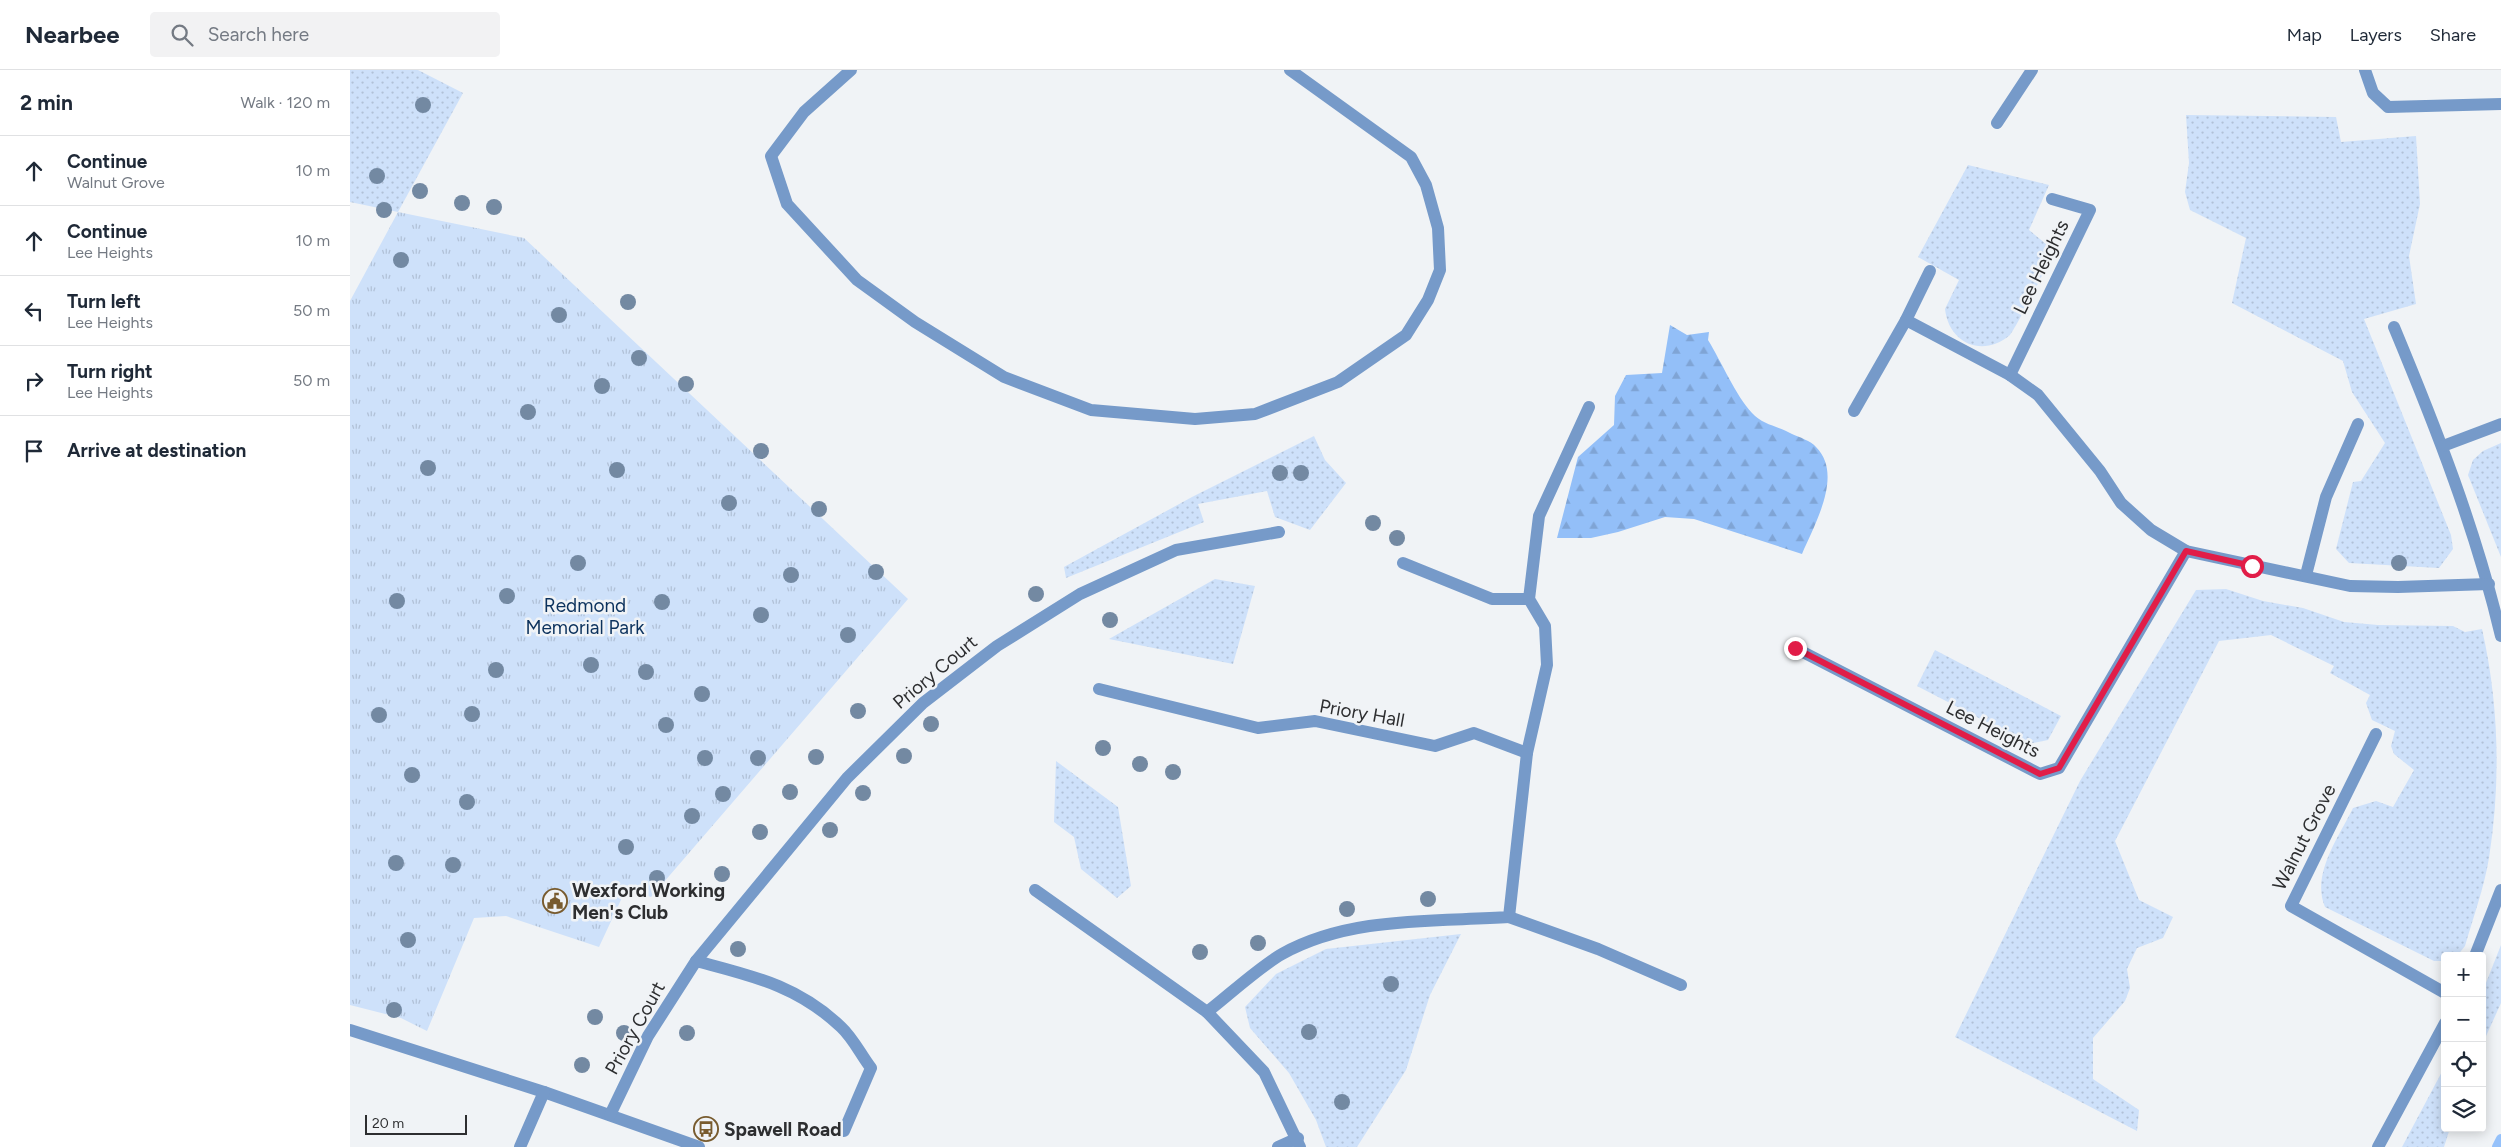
<!DOCTYPE html>
<meta charset="utf-8">
<style>
:root{--surface:#fff;--page:#f2f2f3;--text:#1f2937;--muted:#747a83;--line:#e0e1e3}
body{margin:0;font-family:Figtree,sans-serif;background:var(--page);color:var(--text)}
.controls{position:absolute;right:15px;bottom:15px;display:grid;overflow:hidden;border-radius:5px;box-shadow:0 2px 12px #0003}
.controls button{width:45px;height:45px;display:grid;place-items:center;padding:0;border:0;border-bottom:1px solid var(--line);background:var(--surface);color:var(--text);font:25px sans-serif}
.scale{position:absolute;left:15px;bottom:12px;width:102px;box-sizing:border-box;padding-left:5px;border:2px solid #2d2e30;border-top:0;font-size:14px;line-height:18px;white-space:nowrap;color:#2d2e30;-webkit-text-stroke:4px #f0f3f6;paint-order:stroke}
.stop{position:absolute;width:15px;height:15px;margin:-11px;border:4px solid #e11d48;border-radius:50%;background:#fff}
.stop.end{background:#e11d48;border-color:#fff;box-shadow:0 1px 5px #0008}
.list{margin:0;padding:0;list-style:none}
h2{display:flex;justify-content:space-between;align-items:center;height:65px;margin:0;padding:0 20px;font-size:21px}
h2 small{font-size:16px;font-weight:400;color:var(--muted)}
.list li{display:grid;grid-template-columns:32px 1fr auto;gap:15px;align-items:center;box-sizing:border-box;height:70px;padding:0 20px;border-top:1px solid var(--line)}
.list b{display:block;font-size:19px;white-space:nowrap}
.list p{margin:0;font-size:16px;white-space:nowrap;color:var(--muted)}
.list em{font-size:16px;font-style:normal;color:var(--muted)}
.icon{flex:none;width:28px;height:28px;fill:none;stroke:currentColor;stroke-width:2;stroke-linecap:round;stroke-linejoin:round}
.map{position:relative;flex:none;width:2151px;height:1077px;overflow:hidden}
header{display:flex;align-items:center;gap:30px;box-sizing:border-box;height:70px;padding:0 25px;background:var(--surface);border-bottom:1px solid var(--line)}
header strong{font-size:24px}
nav{display:flex;gap:28px;margin-inline-start:auto;font-size:18px}
.search{width:350px;height:45px;background:var(--page);display:flex;align-items:center;gap:12px;box-sizing:border-box;padding:0 18px;border-radius:5px;color:var(--muted);font-size:19px}
main{display:flex}
aside{flex:1;background:var(--surface)}
.map>svg:first-child{display:block}
.grass{fill:url(#grass-dots)}
.forest{fill:url(#forest-firs)}
.park{fill:url(#park-tufts)}
.lines{fill:none;stroke-linecap:round;stroke-linejoin:round}
.stream{stroke:#95c1fa;stroke-width:10}
.minor{stroke:#769ac9;stroke-width:12}
.tree{fill:#7389a2}
.route{stroke:#e11d48;stroke-width:6}
.labels{text-anchor:middle;dominant-baseline:central;stroke-width:5;stroke-linejoin:round;paint-order:stroke}
.street-label{font-size:19px;fill:#2d2e30;stroke:#f0f3f6}
.park-label{font-size:19px;fill:#0c325d;stroke:#f0f3f6}
.poi-label{font-size:19px;font-weight:bold;fill:#2d2e30;stroke:#f0f3f6;text-anchor:start}
</style>
<header>
<strong>Nearbee</strong>
<div class="search"><svg class="icon" aria-label="search" viewBox="0 0 24 24"><circle cx="10" cy="10" r="6"/><path d="M15 15l6 6"/></svg>Search here</div>
<nav><a>Map</a><a>Layers</a><a>Share</a></nav>
</header>
<main>
<aside>
<h2>2 min<small>Walk · 120 m</small></h2>
<ul class="list">
<li><svg class="icon" aria-label="ahead" viewBox="0 0 24 24"><path d="M12 20V5M6 11l6-6 6 6"/></svg><div><b>Continue</b><p>Walnut Grove</p></div><em>10 m</em></li>
<li><svg class="icon" aria-label="ahead" viewBox="0 0 24 24"><path d="M12 20V5M6 11l6-6 6 6"/></svg><div><b>Continue</b><p>Lee Heights</p></div><em>10 m</em></li>
<li><svg class="icon" aria-label="left" viewBox="0 0 24 24"><path d="M17 20v-9H6M10 6l-5 5 5 5"/></svg><div><b>Turn left</b><p>Lee Heights</p></div><em>50 m</em></li>
<li><svg class="icon" aria-label="right" viewBox="0 0 24 24"><path d="M7 20v-9h11M14 6l5 5-5 5"/></svg><div><b>Turn right</b><p>Lee Heights</p></div><em>50 m</em></li>
<li><svg class="icon" aria-label="arrive" viewBox="0 0 24 24"><path d="M6 21V4h12l-3 4 3 4H6"/></svg><div><b>Arrive at destination</b></div></li>
</ul>
</aside>
<div class="map">
<svg width="2151" height="1077" viewBox="0 0 2151 1077">
<defs>
<pattern id="grass-dots" width="8" height="8" patternUnits="userSpaceOnUse" patternTransform="scale(1.25)"><rect width="8" height="8" fill="#cee1fa"/><path d="M2 2h.1M6 6h.1" fill="none" stroke="#b1c1d7" stroke-width="1.8" stroke-linecap="round"/></pattern>
<pattern id="forest-firs" width="22" height="20" patternUnits="userSpaceOnUse" patternTransform="scale(1.25)"><rect width="22" height="20" fill="#93bff8"/><path d="M5 1l3.5 6h-7zM16 11l3.5 6h-7z" fill="#7fa4d5"/></pattern>
<pattern id="park-tufts" width="24" height="20" patternUnits="userSpaceOnUse" patternTransform="scale(1.25)"><rect width="24" height="20" fill="#cee1fa"/><path d="M3 7l-1-3M5 7V3M7 7l1-3M15 17l-1-3M17 17v-4M19 17l1-3" fill="none" stroke="#b1c1d7"/></pattern>
</defs>
<rect width="100%" height="100%" fill="#f0f3f6"/>
<g class="grass">
<polygon points="0,0 68,0 113,23 48,142 0,132"/>
<polygon points="1836,45 1986,47 1991,72 2066,66 2070,134 2059,186 2066,234 2014,249 2101,465 2103,479 2089,498 1999,493 1986,479 2003,412 2011,411 2035,373 2002,322 1993,291 1882,233 1896,168 1840,140 1835,122 1839,93"/>
<path d="M1618,95L1699,115L1679,160L1696,174C1697,178 1699,184 1699,189C1699,194 1664,261 1660,265C1633,288 1599,274 1595,239L1609,210L1568,187Z"/>
<polygon points="964,366 975,390 996,413 960,460 925,447 917,421 848,434 854,452 716,508 714,497 842,427"/>
<polygon points="2151,373 2151,487 2118,405 2123,390 2133,381"/>
<polygon points="865,509 905,516 883,594 759,569"/>
<path d="M1876,519L1913,531L1953,538L1994,552L2028,555L2103,556L2115,562L2132,559C2149,634 2151,712 2139,788C2134,818 2123,848 2115,876L2107,886H2095V891H2084L1975,837C1961,804 1989,767 2003,738L2026,731L2043,737L2064,700L2044,684L2041,676L2045,661L2022,650L2016,633L2020,625L1980,603L1984,596L1921,565L1869,571L1765,771L1789,830L1823,847L1813,868L1787,878L1777,899L1780,918L1775,931L1743,968V1009L1789,1040L1787,1061L1605,967L1730,711L1846,520Z"/>
<polygon points="1585,580 1711,646 1698,670 1679,674 1567,616"/>
<polygon points="706,691 768,737 781,816 767,828 731,799 724,767 704,752"/>
<polygon points="1111,864 1080,925 1056,1000 1007,1077 976,1077 966,1050 939,1003 900,958 895,937 926,904 976,879"/>
<polygon points="2151,875 2151,933 2132,975 2132,923"/>
<polygon points="2095,996 2095,1058 2100,1058 2094,1077 2052,1077"/>
</g>
<path class="forest" d="M1320,255L1337,265L1359,262L1358,270C1371,291 1386,326 1402,343C1413,355 1428,356 1442,364C1449,367 1461,371 1466,377C1494,405 1464,455 1452,484L1344,449L1315,447L1268,462L1241,468H1207L1228,387L1264,355L1265,326L1276,305L1312,303Z"/>
<polygon class="park" points="48,142 174,168 558,529 301,827 276,819 249,877 156,846 124,848 77,961 51,948 0,935 0,231"/>
<g class="lines">
<polyline class="stream" points="2147,1077 2151,1069"/>
<g class="minor">
<polyline points="501,0 454,42 421,86 437,134 507,210 565,252 654,307 741,340 845,349 905,344 988,312 1056,265 1078,230 1090,200 1088,158 1076,115 1061,87 940,0"/>
<polyline points="2015,0 2023,23 2038,37 2151,34"/>
<polyline points="1647,53 1682,0"/>
<polyline points="1556,250 1580,201"/>
<path d="M2044,257C2086,358 2126,460 2151,566"/>
<polyline points="1660,305 1740,140 1702,129"/>
<polyline points="1504,341 1556,250 1660,305 1688,325 1750,401 1771,433 1801,460 1836,481 2000,516 2048,517 2139,514"/>
<polyline points="2093,376 2151,354"/>
<polyline points="1053,493 1142,529 1179,529"/>
<polyline points="1956,505 1976,427 2008,354"/>
<polyline points="1445,578 1690,704 1709,698 1836,481"/>
<polyline points="749,619 908,658 965,651 1085,676 1124,663 1177,683"/>
<polyline points="2026,664 1941,836 2095,923"/>
<polyline points="685,820 857,942"/>
<polyline points="1159,847 1248,879 1331,915"/>
<polyline points="2125,886 2151,820"/>
<path d="M346,891C402,906 447,915 491,957C503,968 511,985 521,998L494,1061"/>
<polyline points="0,960 194,1022 349,1077"/>
<polyline points="260,1045 298,966 346,891 497,708 573,633 647,576 730,524 826,480 929,462"/>
<polyline points="170,1077 194,1022"/>
<polyline points="928,1077 948,1068"/>
<path d="M950,1077L914,1002L857,942C879,925 909,897 932,884C1000,846 1084,852 1159,847L1177,683L1197,595L1195,556L1179,529L1189,446L1239,337"/>
<polyline points="2028,1077 2095,953"/>
</g>
</g>
<g class="tree">
<circle cx="73" cy="35" r="8"/>
<circle cx="27" cy="106" r="8"/>
<circle cx="70" cy="121" r="8"/>
<circle cx="112" cy="133" r="8"/>
<circle cx="144" cy="137" r="8"/>
<circle cx="34" cy="140" r="8"/>
<circle cx="51" cy="190" r="8"/>
<circle cx="278" cy="232" r="8"/>
<circle cx="209" cy="245" r="8"/>
<circle cx="289" cy="288" r="8"/>
<circle cx="336" cy="314" r="8"/>
<circle cx="252" cy="316" r="8"/>
<circle cx="178" cy="342" r="8"/>
<circle cx="411" cy="381" r="8"/>
<circle cx="78" cy="398" r="8"/>
<circle cx="267" cy="400" r="8"/>
<circle cx="930" cy="403" r="8"/>
<circle cx="951" cy="403" r="8"/>
<circle cx="379" cy="433" r="8"/>
<circle cx="469" cy="439" r="8"/>
<circle cx="1023" cy="453" r="8"/>
<circle cx="1047" cy="468" r="8"/>
<circle cx="228" cy="493" r="8"/>
<circle cx="2049" cy="493" r="8"/>
<circle cx="526" cy="502" r="8"/>
<circle cx="441" cy="505" r="8"/>
<circle cx="686" cy="524" r="8"/>
<circle cx="157" cy="526" r="8"/>
<circle cx="47" cy="531" r="8"/>
<circle cx="312" cy="532" r="8"/>
<circle cx="411" cy="545" r="8"/>
<circle cx="760" cy="550" r="8"/>
<circle cx="498" cy="565" r="8"/>
<circle cx="241" cy="595" r="8"/>
<circle cx="146" cy="600" r="8"/>
<circle cx="296" cy="602" r="8"/>
<circle cx="352" cy="624" r="8"/>
<circle cx="508" cy="641" r="8"/>
<circle cx="122" cy="644" r="8"/>
<circle cx="29" cy="645" r="8"/>
<circle cx="581" cy="654" r="8"/>
<circle cx="316" cy="655" r="8"/>
<circle cx="753" cy="678" r="8"/>
<circle cx="554" cy="686" r="8"/>
<circle cx="466" cy="687" r="8"/>
<circle cx="355" cy="688" r="8"/>
<circle cx="408" cy="688" r="8"/>
<circle cx="790" cy="694" r="8"/>
<circle cx="823" cy="702" r="8"/>
<circle cx="62" cy="705" r="8"/>
<circle cx="440" cy="722" r="8"/>
<circle cx="513" cy="723" r="8"/>
<circle cx="373" cy="724" r="8"/>
<circle cx="117" cy="732" r="8"/>
<circle cx="342" cy="746" r="8"/>
<circle cx="480" cy="760" r="8"/>
<circle cx="410" cy="762" r="8"/>
<circle cx="276" cy="777" r="8"/>
<circle cx="46" cy="793" r="8"/>
<circle cx="103" cy="795" r="8"/>
<circle cx="372" cy="804" r="8"/>
<circle cx="307" cy="808" r="8"/>
<circle cx="1078" cy="829" r="8"/>
<circle cx="997" cy="839" r="8"/>
<circle cx="58" cy="870" r="8"/>
<circle cx="908" cy="873" r="8"/>
<circle cx="388" cy="879" r="8"/>
<circle cx="850" cy="882" r="8"/>
<circle cx="1041" cy="914" r="8"/>
<circle cx="44" cy="940" r="8"/>
<circle cx="245" cy="947" r="8"/>
<circle cx="959" cy="962" r="8"/>
<circle cx="274" cy="963" r="8"/>
<circle cx="337" cy="963" r="8"/>
<circle cx="232" cy="995" r="8"/>
<circle cx="992" cy="1032" r="8"/>
</g>
<g class="lines">
<polyline class="route" points="1445,578 1690,704 1709,698 1836,481 1902,496"/>
</g>
<defs>
<symbol id="civic-ring" viewBox="-11 -11 22 22"><circle r="9.5" fill="#f0f3f6" stroke="#785b2e" stroke-width="1.5"/><path d="M-.6-6.5H3V-4.5H.6V-3L4-1V1h2V6H-6V1h2V-1L-.6-3ZM-1.2 2.5V6h2.4V2.5Z" fill="#785b2e"/></symbol>
<symbol id="bus-ring" viewBox="-11 -11 22 22"><circle r="9.5" fill="#f0f3f6" stroke="#785b2e" stroke-width="1.5"/><path d="M-5-6H5V4H4V6H2V4H-2V6H-4V4H-5ZM-3.5-4V0h7V-4ZM-3.5 1.2v1.5H-2V1.2ZM2 1.2v1.5H3.5V1.2Z" fill="#785b2e"/></symbol>
</defs>
<g fill-rule="evenodd">
<use href="#civic-ring" x="191" y="817" width="28" height="28"/>
<use href="#bus-ring" x="342" y="1045" width="28" height="28"/>
</g>
<g class="labels">
<g class="street-label">
<text transform="translate(1691 197) rotate(-64)">Lee Heights</text>
<text transform="translate(585 602) rotate(-40)">Priory Court</text>
<text transform="translate(1012 643) rotate(10)">Priory Hall</text>
<text transform="translate(1643 659) rotate(27)">Lee Heights</text>
<text transform="translate(1954 767) rotate(-63)">Walnut Grove</text>
<text transform="translate(285 958) rotate(-61)">Priory Court</text>
</g>
<g class="park-label">
<text x="235" y="535">Redmond<tspan x="235" dy="22">Memorial Park</tspan></text>
</g>
<g class="poi-label">
<text x="222" y="820">Wexford Working<tspan x="222" dy="22">Men's Club</tspan></text>
<text x="374" y="1059">Spawell Road</text>
</g>
</g>
</svg>
<div class="controls">
<button>+</button>
<button>−</button>
<button><svg class="icon" aria-label="locate" viewBox="0 0 24 24"><circle cx="12" cy="12" r="6"/><path d="M12 2v4M12 18v4M2 12h4M18 12h4"/></svg></button>
<button><svg class="icon" aria-label="layers" viewBox="0 0 24 24"><path d="M12 4l9 5-9 5-9-5zM3 14l9 5 9-5"/></svg></button>
</div>
<div class="scale">20 m</div>
<div class="stop" style="left:1902px;top:496px"></div>
<div class="stop end" style="left:1445px;top:578px"></div>
</div>
</main>
